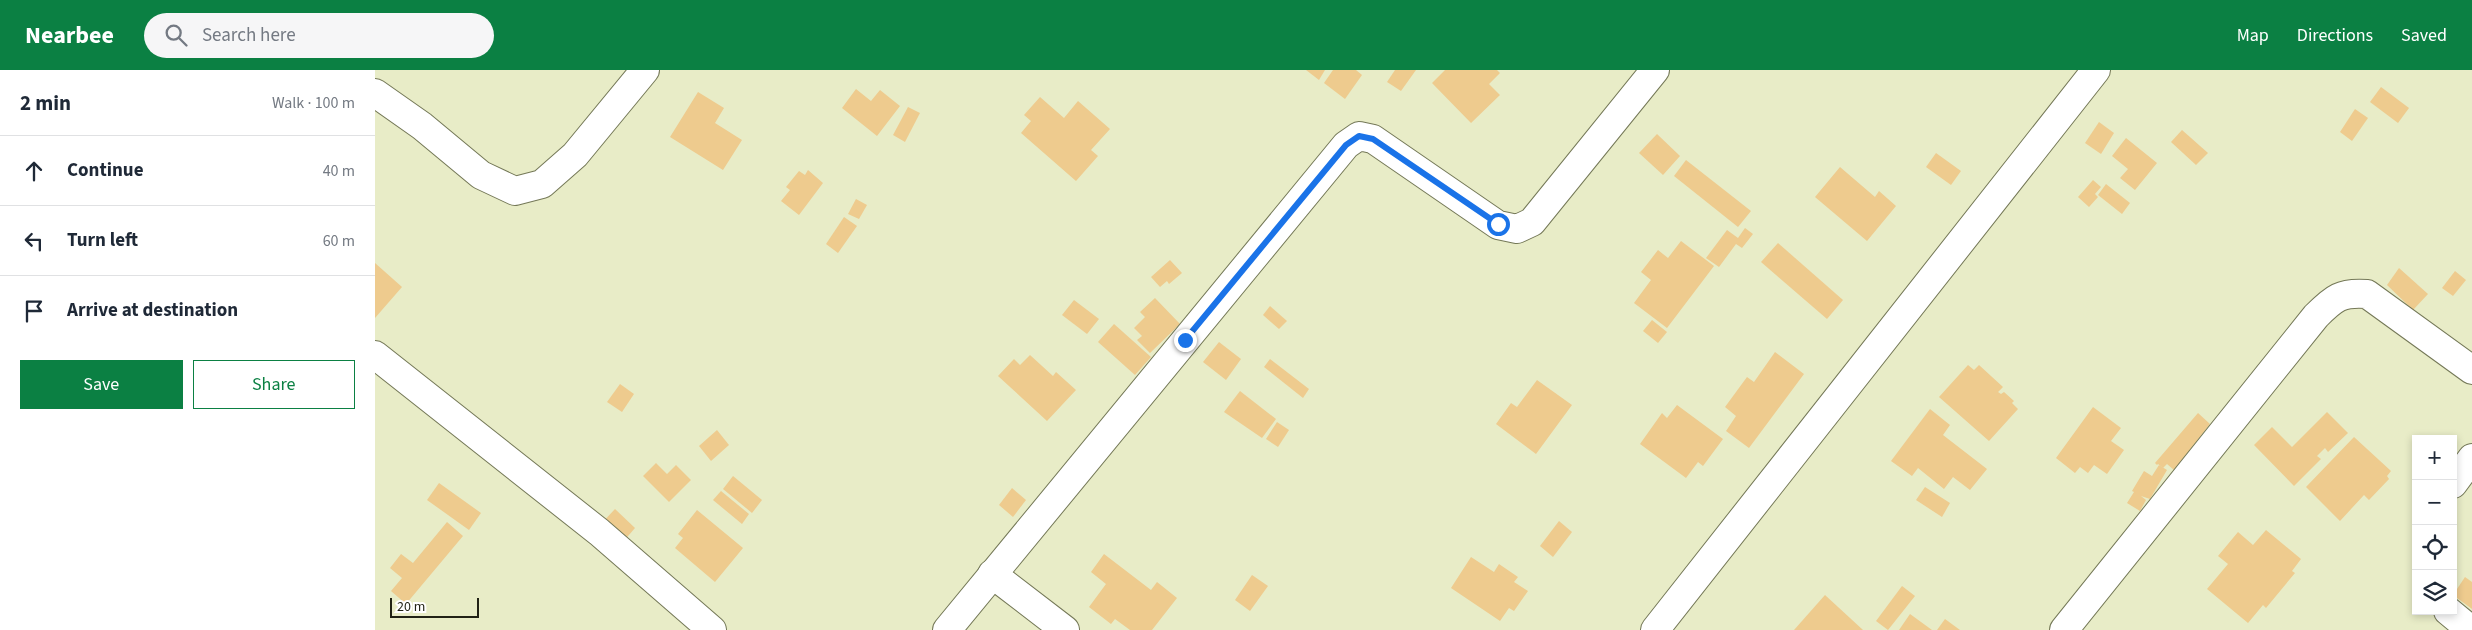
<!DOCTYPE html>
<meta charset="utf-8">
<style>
:root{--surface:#fff;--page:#f6f6f7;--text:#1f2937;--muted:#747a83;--line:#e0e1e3;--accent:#0b8043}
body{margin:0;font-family:"Source Sans 3",sans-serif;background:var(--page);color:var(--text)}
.controls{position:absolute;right:15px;bottom:15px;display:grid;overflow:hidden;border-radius:0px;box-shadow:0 2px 8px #0003}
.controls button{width:45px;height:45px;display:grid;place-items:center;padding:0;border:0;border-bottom:1px solid var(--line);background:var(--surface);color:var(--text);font:25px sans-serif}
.scale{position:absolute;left:15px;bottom:12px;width:89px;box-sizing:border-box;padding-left:5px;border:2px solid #212215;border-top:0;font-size:14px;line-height:18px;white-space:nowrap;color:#212215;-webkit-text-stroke:4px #fff;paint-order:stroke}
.stop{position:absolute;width:15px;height:15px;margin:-11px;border:4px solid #1a73e8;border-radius:50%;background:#fff}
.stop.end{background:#1a73e8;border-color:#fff;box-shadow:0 1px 5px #0008}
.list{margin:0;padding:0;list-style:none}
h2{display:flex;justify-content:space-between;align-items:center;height:65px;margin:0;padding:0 20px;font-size:21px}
h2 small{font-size:16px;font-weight:400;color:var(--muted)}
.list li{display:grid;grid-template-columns:32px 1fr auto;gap:15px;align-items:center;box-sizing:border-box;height:70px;padding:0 20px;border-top:1px solid var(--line)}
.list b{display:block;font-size:19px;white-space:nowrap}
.list em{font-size:16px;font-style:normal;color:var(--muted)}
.actions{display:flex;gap:10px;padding:15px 20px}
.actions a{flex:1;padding:11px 0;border:1px solid var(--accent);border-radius:0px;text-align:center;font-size:18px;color:var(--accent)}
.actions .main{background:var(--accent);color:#fff}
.icon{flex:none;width:28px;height:28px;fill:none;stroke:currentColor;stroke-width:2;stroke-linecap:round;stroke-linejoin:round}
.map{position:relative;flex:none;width:2097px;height:560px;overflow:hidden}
header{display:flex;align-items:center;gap:30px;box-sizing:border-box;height:70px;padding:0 25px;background:var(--accent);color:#fff}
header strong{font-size:24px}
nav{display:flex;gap:28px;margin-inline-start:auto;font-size:18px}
.search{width:350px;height:45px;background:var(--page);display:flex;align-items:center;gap:12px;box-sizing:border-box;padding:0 18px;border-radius:28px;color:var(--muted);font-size:19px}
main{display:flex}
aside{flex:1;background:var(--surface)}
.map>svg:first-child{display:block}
.building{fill:#eecb8e}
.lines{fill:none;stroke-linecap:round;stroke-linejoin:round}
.minor-casing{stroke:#747857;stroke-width:30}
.minor{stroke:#fff;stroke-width:28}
.route{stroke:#1a73e8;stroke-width:6}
</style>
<header>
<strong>Nearbee</strong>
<div class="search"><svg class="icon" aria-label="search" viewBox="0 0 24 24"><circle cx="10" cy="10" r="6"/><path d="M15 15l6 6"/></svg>Search here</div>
<nav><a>Map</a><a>Directions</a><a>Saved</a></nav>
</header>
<main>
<aside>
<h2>2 min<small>Walk · 100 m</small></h2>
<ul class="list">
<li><svg class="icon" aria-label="ahead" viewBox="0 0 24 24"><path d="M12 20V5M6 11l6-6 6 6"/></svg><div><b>Continue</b></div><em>40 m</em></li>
<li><svg class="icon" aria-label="left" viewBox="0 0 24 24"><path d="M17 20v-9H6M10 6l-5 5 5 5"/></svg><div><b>Turn left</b></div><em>60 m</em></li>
<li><svg class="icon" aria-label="arrive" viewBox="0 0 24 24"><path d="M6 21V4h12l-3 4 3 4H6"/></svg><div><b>Arrive at destination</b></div></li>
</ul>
<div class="actions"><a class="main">Save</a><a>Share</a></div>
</aside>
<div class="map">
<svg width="2097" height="560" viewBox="0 0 2097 560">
<rect width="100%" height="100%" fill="#e8ecc7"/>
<g class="building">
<polygon points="931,0 950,0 944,10"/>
<polygon points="958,0 981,0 987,5 970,29 949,13"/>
<polygon points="1020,0 1041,0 1026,21 1012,12"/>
<polygon points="1070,0 1122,0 1125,3 1114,14 1125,25 1096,53 1057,13"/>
<polygon points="2006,17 2034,38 2023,53 1995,32"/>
<polygon points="481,19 496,31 505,20 525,36 502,66 467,38"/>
<polygon points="323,22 349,38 340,53 367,70 348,100 295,67"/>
<polygon points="665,27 689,48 703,31 735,59 716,80 723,86 701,111 646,63 656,51 649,45"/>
<polygon points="533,37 545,43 530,72 518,65"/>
<polygon points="1980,39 1993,48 1977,71 1965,62"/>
<polygon points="1724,52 1739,63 1726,84 1710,73"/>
<polygon points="1807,60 1833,83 1821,95 1796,72"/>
<polygon points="1282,64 1305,86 1288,105 1264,83"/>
<polygon points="1751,68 1782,93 1760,120 1745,108 1753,99 1737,86"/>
<polygon points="1561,83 1586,101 1576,115 1551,97"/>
<polygon points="1311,90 1376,141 1363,157 1299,106"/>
<polygon points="1465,97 1500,127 1504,121 1521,136 1492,171 1440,127"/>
<polygon points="433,100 448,113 424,145 406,131 415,120 411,117 424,101 430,105"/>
<polygon points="1718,110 1726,117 1720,124 1723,127 1714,137 1703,127"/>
<polygon points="1731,114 1755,133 1747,144 1723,125"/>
<polygon points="481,129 492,135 484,149 473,144"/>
<polygon points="469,147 482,156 463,183 451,174"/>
<polygon points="1370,158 1378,164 1367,178 1361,174 1344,197 1331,188 1352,160 1363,168"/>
<polygon points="1306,171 1339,196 1292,258 1259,233 1276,210 1266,202 1283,180 1293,188"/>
<polygon points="1403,173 1468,230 1452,249 1386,192"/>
<polygon points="795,190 807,203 794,214 792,211 785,217 776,207"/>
<polygon points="0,193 27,217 0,248"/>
<polygon points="2024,198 2053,224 2038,240 2012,215"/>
<polygon points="2080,201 2091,210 2078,226 2067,218"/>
<polygon points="780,228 805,254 775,283 762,270 767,266 759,258 770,247 765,242"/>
<polygon points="699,230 724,249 712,264 687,245"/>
<polygon points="895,236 912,251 904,259 888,245"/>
<polygon points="1277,250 1292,262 1283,273 1268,261"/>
<polygon points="739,254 776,287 760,305 723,272"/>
<polygon points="844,272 866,289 851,310 828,292"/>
<polygon points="1400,282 1429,304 1374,378 1351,361 1361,346 1350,337 1372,307 1379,312"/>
<polygon points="655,285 678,306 681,302 701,320 672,351 623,306 639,289 645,295"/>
<polygon points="895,289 934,319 928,328 889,297"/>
<polygon points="1593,295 1599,300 1604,295 1628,317 1623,322 1626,324 1629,322 1639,331 1637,333 1643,339 1614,371 1564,327"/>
<polygon points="1162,310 1197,335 1161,384 1121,354 1136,333 1142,337"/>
<polygon points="245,314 259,324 247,342 232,332"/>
<polygon points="865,321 901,349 887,368 849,342"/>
<polygon points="1302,335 1348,369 1328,396 1323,392 1311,408 1265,374 1287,343 1292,348"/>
<polygon points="1718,337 1746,358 1736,371 1749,380 1732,404 1719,395 1713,403 1705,397 1700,403 1681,388"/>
<polygon points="1555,339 1575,355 1568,365 1612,399 1595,420 1578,407 1569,419 1543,398 1537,406 1516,391"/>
<polygon points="1952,342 1973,363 1953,382 1950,378 1942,386 1946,389 1919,416 1879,375 1897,357 1917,377"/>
<polygon points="1823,343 1835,354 1799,400 1792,394 1788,398 1783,394 1782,395 1780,393"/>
<polygon points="902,352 914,360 903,377 891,369"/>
<polygon points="342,360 354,375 336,391 324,376"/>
<polygon points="1979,367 2016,401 2012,406 2014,409 1994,430 1989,425 1965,451 1931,417"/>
<polygon points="281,393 292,404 301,395 316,410 294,432 268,406"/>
<polygon points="1784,395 1792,400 1775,429 1766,426 1771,430 1765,441 1752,433 1759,422 1757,421 1769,401 1777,406"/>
<polygon points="358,406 387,430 377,443 348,419"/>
<polygon points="64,413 106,443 94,460 52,430"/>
<polygon points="1550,417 1575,433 1567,447 1541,430"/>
<polygon points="637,418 651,430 638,447 624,435"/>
<polygon points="346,421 374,444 367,454 338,430"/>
<polygon points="240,439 260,458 247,473 226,454"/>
<polygon points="322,440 368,478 340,512 300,478 308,468 303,464"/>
<polygon points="1184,451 1197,462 1178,487 1165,476"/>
<polygon points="72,452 88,466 31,534 16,521 27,508 15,498 26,484 38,493"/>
<polygon points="1891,460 1926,489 1917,501 1920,503 1891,538 1888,535 1873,553 1832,519 1853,494 1843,486 1863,462 1878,475"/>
<polygon points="729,484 776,520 782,512 802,528 777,560 755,560 740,549 736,554 714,537 731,514 716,502"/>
<polygon points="1096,487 1119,502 1124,494 1143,507 1139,512 1153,521 1139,541 1134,538 1125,551 1076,518"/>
<polygon points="877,505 893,516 875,541 860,530"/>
<polygon points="2090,507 2097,512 2097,539 2078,525"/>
<polygon points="1527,516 1540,526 1513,560 1501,551"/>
<polygon points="1450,525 1488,560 1419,560"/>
<polygon points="1535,544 1557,560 1524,560"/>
<polygon points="1570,549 1585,560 1562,560"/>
</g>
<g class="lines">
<defs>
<g id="minor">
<polyline points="0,23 47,56 106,105 140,121 167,114 200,85 270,0"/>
<polyline points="0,285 224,462 337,560"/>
<polyline points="2078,414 2097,388"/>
<polyline points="617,504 690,560"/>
<polyline points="2073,541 2096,560"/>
<polyline points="572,560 971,75 984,66 998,69 1123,155 1142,159 1157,152 1280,0"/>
<polyline points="1280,560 1721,0"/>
<path d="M1689,560L1941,246C1959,228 1966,222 1992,224L2097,300"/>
</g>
</defs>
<use href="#minor" class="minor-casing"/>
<use href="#minor" class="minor"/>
</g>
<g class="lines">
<polyline class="route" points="810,270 971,75 984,66 998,69 1123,154"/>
</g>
</svg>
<div class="controls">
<button>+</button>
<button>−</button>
<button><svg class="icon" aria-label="locate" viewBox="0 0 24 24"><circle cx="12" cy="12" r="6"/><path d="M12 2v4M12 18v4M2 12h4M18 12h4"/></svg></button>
<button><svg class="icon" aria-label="layers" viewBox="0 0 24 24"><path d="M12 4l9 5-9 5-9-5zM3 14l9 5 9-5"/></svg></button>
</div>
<div class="scale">20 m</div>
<div class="stop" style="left:1123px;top:154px"></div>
<div class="stop end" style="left:810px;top:270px"></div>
</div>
</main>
